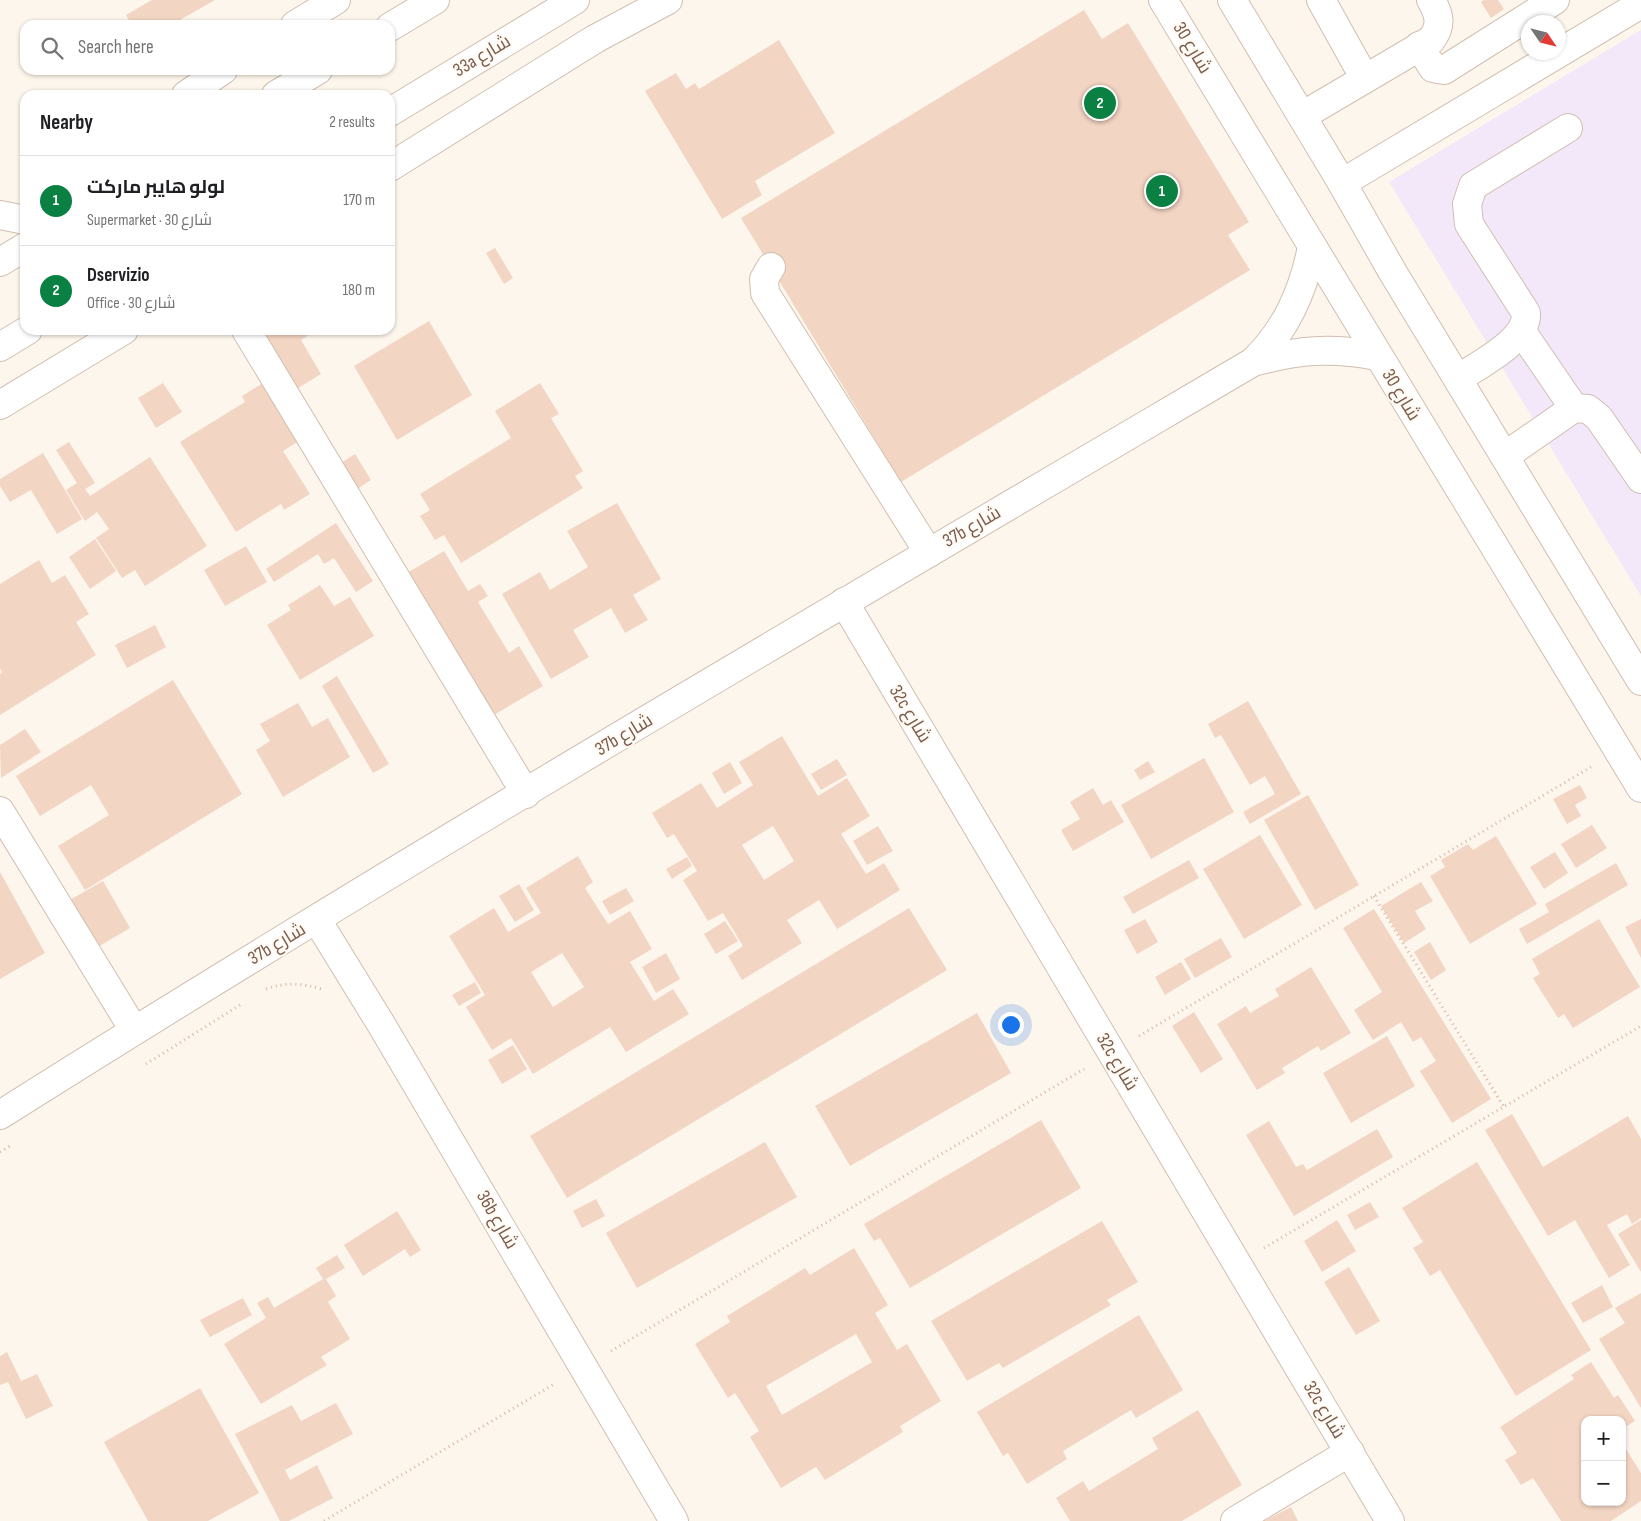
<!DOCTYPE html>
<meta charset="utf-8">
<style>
:root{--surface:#fff;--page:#f2f2f2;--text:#202124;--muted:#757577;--line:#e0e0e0;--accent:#0b8043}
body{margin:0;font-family:"Sofia Sans Condensed",Cairo,sans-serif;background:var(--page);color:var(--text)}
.controls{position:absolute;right:15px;bottom:15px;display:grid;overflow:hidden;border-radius:10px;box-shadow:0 1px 4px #0004}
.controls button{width:45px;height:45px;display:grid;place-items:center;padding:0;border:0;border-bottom:1px solid var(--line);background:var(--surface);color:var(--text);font:25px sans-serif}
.compass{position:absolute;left:1521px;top:15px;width:45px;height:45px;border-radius:50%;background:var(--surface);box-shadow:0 1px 4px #0004;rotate:125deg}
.you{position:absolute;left:1010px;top:1024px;width:18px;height:18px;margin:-12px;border:4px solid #fff;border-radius:50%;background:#1a73e8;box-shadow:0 0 0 8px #1a73e833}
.badge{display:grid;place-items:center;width:32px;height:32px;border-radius:50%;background:var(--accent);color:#fff;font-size:16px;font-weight:700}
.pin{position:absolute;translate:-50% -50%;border:2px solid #fff;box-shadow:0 1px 5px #0006}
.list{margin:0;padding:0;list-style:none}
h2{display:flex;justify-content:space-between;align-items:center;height:65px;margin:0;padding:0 20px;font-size:21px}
h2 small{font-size:16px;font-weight:400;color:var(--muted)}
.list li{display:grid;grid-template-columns:32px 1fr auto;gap:15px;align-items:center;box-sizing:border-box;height:90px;padding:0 20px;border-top:1px solid var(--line)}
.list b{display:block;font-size:19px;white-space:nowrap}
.list p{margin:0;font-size:16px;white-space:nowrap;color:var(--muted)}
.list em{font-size:16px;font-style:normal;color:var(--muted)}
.icon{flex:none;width:28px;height:28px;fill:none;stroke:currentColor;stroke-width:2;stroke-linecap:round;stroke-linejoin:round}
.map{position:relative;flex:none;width:1641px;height:1521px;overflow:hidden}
.search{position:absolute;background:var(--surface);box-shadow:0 1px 4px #0004;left:20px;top:20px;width:375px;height:55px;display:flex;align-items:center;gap:12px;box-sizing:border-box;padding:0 18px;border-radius:15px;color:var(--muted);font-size:19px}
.panel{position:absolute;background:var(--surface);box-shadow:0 1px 4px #0004;left:20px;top:90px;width:375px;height:245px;border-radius:15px}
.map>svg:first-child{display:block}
.education{fill:#f3e8fa}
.building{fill:#f3d5c3;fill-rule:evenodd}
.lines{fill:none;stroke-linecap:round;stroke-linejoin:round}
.minor-casing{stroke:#d1beb0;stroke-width:30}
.path{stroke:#d9b8a5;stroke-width:3;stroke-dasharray:1 4;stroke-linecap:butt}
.minor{stroke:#fff;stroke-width:28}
.labels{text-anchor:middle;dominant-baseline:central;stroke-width:4;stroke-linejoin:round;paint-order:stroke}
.street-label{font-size:19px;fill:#7a5c4d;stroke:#fffaf3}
</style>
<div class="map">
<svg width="1641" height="1521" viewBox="0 0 1641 1521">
<rect width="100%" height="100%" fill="#fdf6ec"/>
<polygon class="education" points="1641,30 1641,596 1389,182"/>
<g class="building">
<polygon points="152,0 215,0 171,25 132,25 126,15"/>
<polygon points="1484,0 1498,0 1504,9 1491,18 1481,2"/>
<polygon points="1084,10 1102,39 1128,23 1249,222 1228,235 1250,270 901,482 741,218"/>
<polygon points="779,40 835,133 755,181 762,195 722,219 645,91 676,73 686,89 695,83 699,89"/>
<polygon points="495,248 513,278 504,284 486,253"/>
<polygon points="429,321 472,395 397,440 354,366"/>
<polygon points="262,330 317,330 301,340 321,374 295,390 260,331"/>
<polygon points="163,383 182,412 156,428 138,398"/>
<polygon points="263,383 299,441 283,451 310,494 284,510 281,504 236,532 180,442 245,402 242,396"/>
<polygon points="540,383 559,414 551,418 583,471 575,476 583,488 461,563 444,535 435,540 420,516 430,510 420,494 511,438 495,411"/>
<polygon points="69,442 95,483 85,489 90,496 150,457 207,546 145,586 135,570 122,578 96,538 109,529 97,512 85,521 66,490 77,483 56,450"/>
<polygon points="43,453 82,519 57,534 31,490 10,502 0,486 0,479"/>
<polygon points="355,454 371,480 357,489 341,463"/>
<polygon points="617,503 661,579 633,595 648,620 625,633 611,608 573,630 589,657 551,679 502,594 540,572 550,590 588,567 567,531"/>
<polygon points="336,523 373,581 356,592 334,558 324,564 318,554 274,582 266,569"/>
<polygon points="95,539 116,571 90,589 69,557"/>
<polygon points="246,546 267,582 225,606 204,570"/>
<polygon points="444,551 468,591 480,584 488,596 478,602 509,653 519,646 543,686 492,716 407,573"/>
<polygon points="39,560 52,583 65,575 89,614 76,622 96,655 0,715 0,674 2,672 0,668 0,584"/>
<polygon points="320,585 334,606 350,597 374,636 300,680 267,625 291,610 288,605"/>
<polygon points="155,625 166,647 127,668 115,645"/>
<polygon points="337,676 389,764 373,773 322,686"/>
<polygon points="173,680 242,794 85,890 58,846 109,815 91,785 40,816 16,776"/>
<polygon points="1248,701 1301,794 1250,824 1243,812 1275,794 1265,776 1250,785 1221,735 1215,738 1208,724"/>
<polygon points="298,703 312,727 328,718 350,757 283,797 256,750 270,741 260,724"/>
<polygon points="25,729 41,752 1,778 0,745"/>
<path d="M782,736L818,796L847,778L870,816L841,834L866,874L884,863L900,890L837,929L819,900L787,920L802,943L742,980L728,956L743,946L723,913L708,921L683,880L697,871L674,834L667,838L652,813L701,783L717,808L753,785L739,762ZM773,826L794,861L764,880L742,845Z"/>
<polygon points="1204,758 1234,812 1151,859 1121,805"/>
<polygon points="837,759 847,775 821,790 811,774"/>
<polygon points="1148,761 1155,772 1140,780 1134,770"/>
<polygon points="730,762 742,783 724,794 712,773"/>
<polygon points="1580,785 1587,798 1575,805 1581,816 1567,824 1553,799"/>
<polygon points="1093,788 1103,805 1111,800 1124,822 1073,851 1061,830 1080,819 1070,802"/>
<polygon points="1308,795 1359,885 1315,910 1264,820"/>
<polygon points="1592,825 1607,848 1576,868 1561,844"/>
<polygon points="878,826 893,851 867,865 853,841"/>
<polygon points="1260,835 1302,905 1244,939 1203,869"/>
<polygon points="1496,836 1537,904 1470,944 1430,876 1445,867 1441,860 1468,844 1473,850"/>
<polygon points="1555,852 1568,873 1544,889 1530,867"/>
<path d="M578,856L593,882L585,888L608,924L630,911L652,949L630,962L654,1001L673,989L689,1014L626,1052L610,1027L533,1074L511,1038L492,1050L466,1007L485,995L449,936L494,908L508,932L541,913L526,888ZM562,953L584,987L553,1007L531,972Z"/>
<polygon points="687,857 692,866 672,879 666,869"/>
<polygon points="1189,860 1199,878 1133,914 1123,897"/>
<polygon points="1616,863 1628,885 1527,944 1519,929 1549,912 1545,904"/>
<polygon points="0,872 45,953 0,979"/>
<polygon points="103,881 130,928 96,948 68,901"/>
<polygon points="1421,882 1433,901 1415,911 1426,929 1404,943 1381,906"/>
<polygon points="519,884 534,910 515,922 499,896"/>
<polygon points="626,888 634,901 610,915 602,901"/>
<polygon points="909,908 947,970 567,1198 530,1136"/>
<polygon points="1374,909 1491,1099 1452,1123 1420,1071 1436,1061 1421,1037 1413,1042 1401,1022 1373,1040 1354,1010 1382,992 1343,928"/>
<polygon points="1145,919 1158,942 1137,954 1124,930"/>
<polygon points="1599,919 1640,987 1573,1028 1564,1014 1558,1018 1533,978 1540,974 1532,959"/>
<polygon points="1641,919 1641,958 1625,927"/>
<polygon points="725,921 738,941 716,954 704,934"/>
<polygon points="1221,938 1232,957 1195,978 1184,959"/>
<polygon points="1430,942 1446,970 1431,980 1414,952"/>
<polygon points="666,953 680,979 656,993 642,967"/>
<polygon points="1181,962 1191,979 1165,995 1155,977"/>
<polygon points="1311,967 1351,1033 1321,1051 1318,1046 1282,1068 1285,1073 1257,1090 1217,1024 1246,1006 1250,1013 1279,996 1275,989"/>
<polygon points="475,982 481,993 459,1006 452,995"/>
<polygon points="1194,1012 1223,1059 1201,1073 1172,1026"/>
<polygon points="977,1013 1011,1073 850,1166 815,1106"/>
<polygon points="1387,1036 1415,1086 1351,1123 1323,1073"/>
<polygon points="513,1045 527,1069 502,1084 488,1060"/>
<polygon points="1512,1114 1543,1167 1628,1116 1641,1139 1641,1218 1632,1224 1627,1214 1607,1225 1630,1265 1609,1278 1575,1220 1548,1236 1485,1130"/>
<polygon points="1041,1120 1081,1188 910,1288 880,1238 874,1241 864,1224"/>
<polygon points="1269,1121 1296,1167 1303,1164 1307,1170 1377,1129 1393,1157 1294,1216 1246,1135"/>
<polygon points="765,1142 797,1197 637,1288 606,1233"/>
<polygon points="1477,1162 1591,1350 1516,1396 1440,1270 1430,1276 1413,1248 1423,1242 1402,1208"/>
<polygon points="596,1199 605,1216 582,1228 573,1211"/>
<polygon points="1370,1202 1379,1217 1355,1230 1347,1215"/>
<polygon points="397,1211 421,1250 410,1257 405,1249 363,1276 344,1245"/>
<polygon points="1337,1220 1356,1251 1322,1272 1304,1241"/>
<polygon points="1641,1220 1641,1272 1618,1234"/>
<polygon points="1102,1221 1138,1282 1107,1300 1111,1305 1003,1368 999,1363 967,1381 931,1321"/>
<path d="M854,1248L888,1305L875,1313L897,1350L907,1344L941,1401L900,1426L903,1432L825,1480L816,1467L781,1488L750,1437L759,1431L735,1393L728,1398L695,1344L730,1322L727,1316L805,1268L810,1275ZM856,1334L872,1362L782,1415L766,1386Z"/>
<polygon points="337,1255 345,1268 326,1279 336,1296 328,1302 350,1339 321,1357 327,1365 261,1404 224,1344 266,1318 257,1303 268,1297 274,1308 323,1279 316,1268"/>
<polygon points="1349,1267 1380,1321 1356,1335 1324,1282"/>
<polygon points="1602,1285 1613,1307 1583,1323 1571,1303"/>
<polygon points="1641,1293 1641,1408 1599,1339 1625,1323 1615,1308"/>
<polygon points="243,1298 252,1315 210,1337 200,1320"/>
<polygon points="1139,1315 1183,1390 1136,1418 1131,1410 1063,1451 1067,1459 1027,1484 1008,1453 1003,1456 977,1412"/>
<polygon points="7,1352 21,1381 37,1374 53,1406 26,1419 8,1382 0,1385 0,1356"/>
<polygon points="1591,1362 1614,1398 1618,1395 1635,1421 1622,1429 1622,1420 1585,1420 1585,1502 1622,1502 1622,1443 1641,1473 1641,1501 1611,1521 1561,1521 1533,1478 1521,1485 1505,1460 1517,1453 1500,1427 1574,1379 1571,1375"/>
<polygon points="200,1388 259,1493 208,1521 148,1521 104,1442"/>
<polygon points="336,1403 353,1434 285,1470 290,1480 317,1465 333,1498 289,1521 280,1521 235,1434 292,1405 301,1421"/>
<polygon points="1198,1410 1242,1485 1182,1521 1070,1521 1056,1498 1083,1481 1089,1491 1158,1449 1152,1438"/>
<polygon points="1291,1507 1298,1521 1264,1521"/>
</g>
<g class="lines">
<defs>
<g id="minor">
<polyline points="1163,0 1641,788"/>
<polyline points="1232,0 1342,183 1392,271 1641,681"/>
<polyline points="1321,0 1365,79"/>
<polyline points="295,25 336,0"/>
<polyline points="390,27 435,0"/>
<polyline points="1419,46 1433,68 1444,70 1555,0"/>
<polyline points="186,95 223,70"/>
<polyline points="276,95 318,70"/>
<polyline points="390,112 575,0"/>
<path d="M1302,116L1431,40C1442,26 1440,15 1431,0"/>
<polyline points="390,167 595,39 668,0"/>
<polyline points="1342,183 1641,4"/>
<polyline points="0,215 25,220"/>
<polyline points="0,262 25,247"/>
<polyline points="771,267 764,279 765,293 929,553"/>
<polyline points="246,330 526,794"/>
<polyline points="1522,332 1574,408"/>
<polyline points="0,347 28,330"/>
<path d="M1253,362C1298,350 1331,347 1377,356"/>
<path d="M1458,379C1479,364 1528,341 1526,313L1469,224L1467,204L1473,186L1568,128"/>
<polyline points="0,405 124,330"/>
<polyline points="1505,456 1574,408 1588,409 1599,418 1641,479"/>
<polyline points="844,602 1390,1521"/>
<polyline points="0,811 134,1030"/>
<polyline points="317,920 381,1024 674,1521"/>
<path d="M0,1115C412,855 833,609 1253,362C1286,330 1303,292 1312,247"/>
<polyline points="1235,1521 1350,1452"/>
</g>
</defs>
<use href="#minor" class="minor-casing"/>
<g class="path">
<polyline points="1374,896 1504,1107"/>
<path d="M266,989C286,982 301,983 321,989"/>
<polyline points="1139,1036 1591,767"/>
<polyline points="146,1064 240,1005"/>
<polyline points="0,1152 10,1146"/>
<polyline points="1264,1248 1641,1026"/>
<polyline points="611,1351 1084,1069"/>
<polyline points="324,1521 556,1383"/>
</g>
<use href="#minor" class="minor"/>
</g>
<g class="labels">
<g class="street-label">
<text transform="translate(1192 48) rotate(59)">شارع 30</text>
<text transform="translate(482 56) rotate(-31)">33a شارع</text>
<text transform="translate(1401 395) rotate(59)">شارع 30</text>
<text transform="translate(972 527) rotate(-30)">37b شارع</text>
<text transform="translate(910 714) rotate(59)">32c شارع</text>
<text transform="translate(624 735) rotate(-31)">37b شارع</text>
<text transform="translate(277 944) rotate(-31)">37b شارع</text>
<text transform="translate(1117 1062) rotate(59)">32c شارع</text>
<text transform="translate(497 1220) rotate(60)">36b شارع</text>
<text transform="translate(1324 1410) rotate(59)">32c شارع</text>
</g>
</g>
</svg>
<div class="controls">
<button>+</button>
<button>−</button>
</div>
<svg class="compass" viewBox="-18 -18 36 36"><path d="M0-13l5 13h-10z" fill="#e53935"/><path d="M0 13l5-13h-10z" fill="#757577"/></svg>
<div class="you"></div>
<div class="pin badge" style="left:1162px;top:191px">1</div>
<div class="pin badge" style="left:1100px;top:103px">2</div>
<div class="search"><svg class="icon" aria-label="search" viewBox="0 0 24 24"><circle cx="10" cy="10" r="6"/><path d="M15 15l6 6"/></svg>Search here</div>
<section class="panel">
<h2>Nearby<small>2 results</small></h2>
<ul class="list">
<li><span class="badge">1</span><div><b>لولو هايبر ماركت</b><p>Supermarket · شارع 30</p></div><em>170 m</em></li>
<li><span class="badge">2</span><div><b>Dservizio</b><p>Office · شارع 30</p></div><em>180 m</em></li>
</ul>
</section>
</div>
